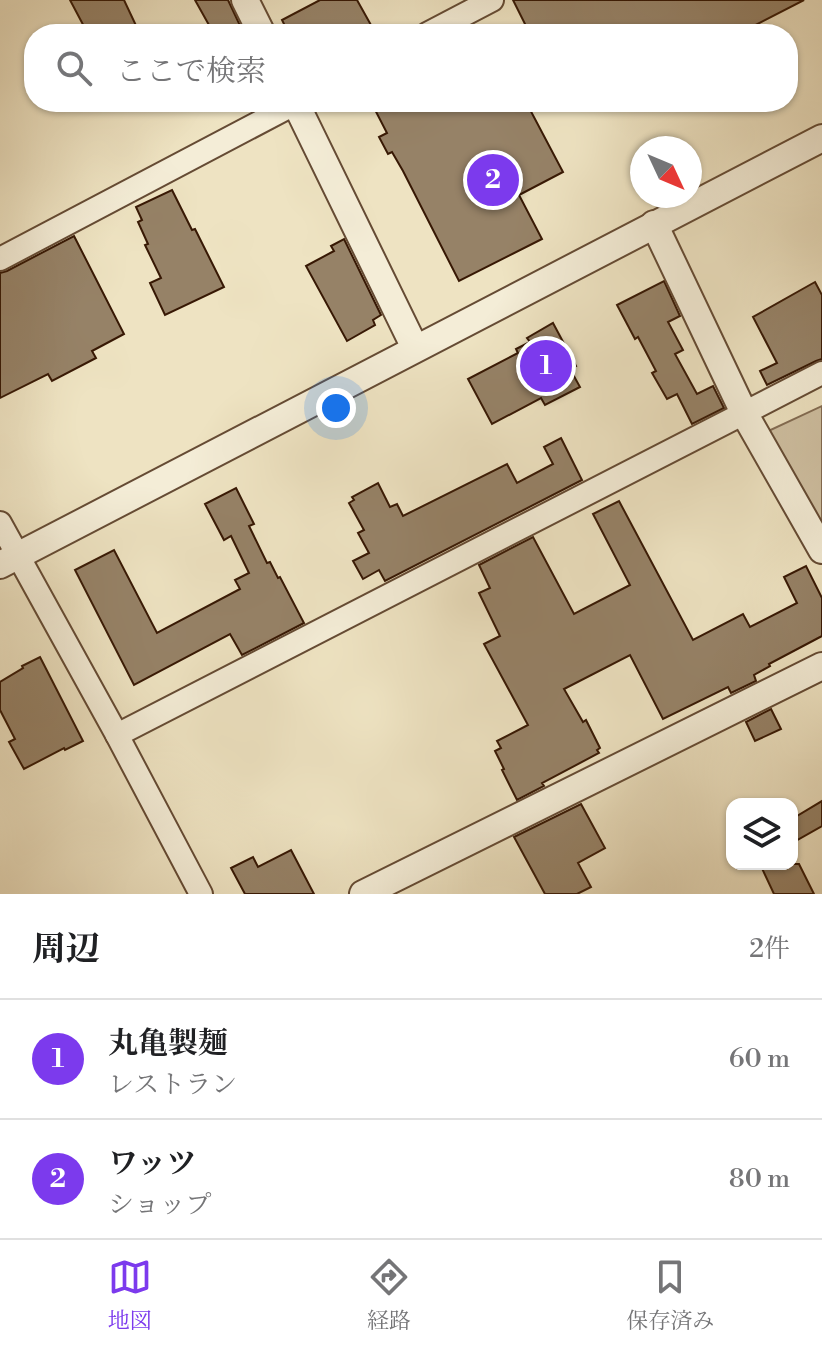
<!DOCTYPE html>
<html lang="ja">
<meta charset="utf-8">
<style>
:root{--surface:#fff;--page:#f2f2f2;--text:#202124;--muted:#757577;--line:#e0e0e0;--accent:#7c3aed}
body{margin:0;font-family:"Libre Bodoni","Noto Serif JP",serif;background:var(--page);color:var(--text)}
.controls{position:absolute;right:24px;bottom:24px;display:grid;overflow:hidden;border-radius:16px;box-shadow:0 2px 6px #0004}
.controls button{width:72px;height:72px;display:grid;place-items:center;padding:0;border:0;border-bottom:2px solid var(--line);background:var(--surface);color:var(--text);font:40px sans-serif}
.compass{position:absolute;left:630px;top:136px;width:72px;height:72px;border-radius:50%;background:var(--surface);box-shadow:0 2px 6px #0004;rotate:134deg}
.you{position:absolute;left:336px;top:408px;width:28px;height:28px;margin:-20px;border:6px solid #fff;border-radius:50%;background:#1a73e8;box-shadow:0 0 0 12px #1a73e833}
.badge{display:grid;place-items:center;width:52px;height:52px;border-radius:50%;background:var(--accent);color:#fff;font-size:26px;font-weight:700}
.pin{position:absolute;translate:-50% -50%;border:4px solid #fff;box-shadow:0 2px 8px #0006}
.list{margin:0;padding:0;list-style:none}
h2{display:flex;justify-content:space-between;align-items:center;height:104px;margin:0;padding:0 32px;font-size:34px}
h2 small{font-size:26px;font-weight:400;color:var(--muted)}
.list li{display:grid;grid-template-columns:52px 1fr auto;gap:24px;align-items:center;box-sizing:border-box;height:120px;padding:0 32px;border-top:2px solid var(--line)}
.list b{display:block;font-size:30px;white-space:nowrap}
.list p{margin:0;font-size:26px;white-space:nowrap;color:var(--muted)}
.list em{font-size:26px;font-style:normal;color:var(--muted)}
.icon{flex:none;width:44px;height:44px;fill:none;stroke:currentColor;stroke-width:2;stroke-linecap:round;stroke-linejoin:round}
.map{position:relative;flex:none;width:822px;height:894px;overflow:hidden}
.search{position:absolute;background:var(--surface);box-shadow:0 2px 6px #0004;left:24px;right:24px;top:24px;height:88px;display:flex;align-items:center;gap:20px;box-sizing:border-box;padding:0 28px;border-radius:32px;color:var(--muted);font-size:30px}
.sheet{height:344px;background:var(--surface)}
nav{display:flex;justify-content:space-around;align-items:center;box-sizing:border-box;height:112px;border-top:2px solid var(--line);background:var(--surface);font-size:22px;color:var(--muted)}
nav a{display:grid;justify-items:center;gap:4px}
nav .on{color:var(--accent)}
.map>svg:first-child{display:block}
.green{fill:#cfc0a2;stroke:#836c53;stroke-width:2}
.building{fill:#968267;stroke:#371804;stroke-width:2}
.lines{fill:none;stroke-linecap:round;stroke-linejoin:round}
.minor-casing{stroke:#654b34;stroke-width:26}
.tertiary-casing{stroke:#654b34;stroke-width:30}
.minor{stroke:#f4edd7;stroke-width:22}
.tertiary{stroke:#f4edd7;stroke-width:26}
</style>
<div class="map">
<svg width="822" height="894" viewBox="0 0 822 894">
<rect width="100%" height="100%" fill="#eee3c2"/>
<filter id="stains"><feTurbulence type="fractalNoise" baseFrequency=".0025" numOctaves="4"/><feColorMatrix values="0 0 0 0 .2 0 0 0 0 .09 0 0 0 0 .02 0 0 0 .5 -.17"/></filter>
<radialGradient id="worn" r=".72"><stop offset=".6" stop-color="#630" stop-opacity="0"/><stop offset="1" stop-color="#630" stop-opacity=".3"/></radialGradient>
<polygon class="green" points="822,406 822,556 764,433"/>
<g class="building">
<polygon points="70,0 124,0 140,34 88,34"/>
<polygon points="195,0 228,0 244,34 214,34"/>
<polygon points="320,0 357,0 376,34 289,34 282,20"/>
<polygon points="513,0 804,0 738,34 530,34"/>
<polygon points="371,102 526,102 563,172 519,195 542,239 459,281 403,171 392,152 388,154 379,137 387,133"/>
<polygon points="172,190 192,230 195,229 224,287 165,315 150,283 161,278 145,245 148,244 138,222 142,220 136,207"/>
<polygon points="74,236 124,334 92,351 96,358 52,381 48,374 0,398 0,273 7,271"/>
<polygon points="344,239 381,315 373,320 375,325 347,341 306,266 334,251 331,246"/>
<polygon points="664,281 680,316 668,322 683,350 675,354 697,394 713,386 724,408 692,424 677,394 667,399 652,373 656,371 638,337 635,339 617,305"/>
<polygon points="815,282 822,295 822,359 816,361 767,385 760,371 777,363 753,317"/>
<polygon points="553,323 576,366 570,369 580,387 545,405 541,398 492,424 468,379 518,353 516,349 530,342 527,338"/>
<polygon points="561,438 582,480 385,581 379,570 363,579 353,561 369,553 358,533 364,530 349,503 354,500 352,497 378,483 390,507 397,504 403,516 507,464 517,483 553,464 544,447"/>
<polygon points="236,488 254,524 249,526 267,563 270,562 278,578 280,577 304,623 242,655 230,634 134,685 75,570 114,550 157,633 240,589 235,580 249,573 231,536 224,540 205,504"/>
<polygon points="619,501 693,640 743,614 750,627 797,603 784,577 806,566 822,598 822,636 769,664 770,666 754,675 756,681 731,693 728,687 663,719 630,655 564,689 583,722 586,720 600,748 597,750 599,753 542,783 544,786 517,800 502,770 504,769 495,751 501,748 497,741 528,725 484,644 500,636 479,593 490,588 479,565 533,537 574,614 630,585 593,514"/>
<polygon points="40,657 83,741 65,750 64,748 24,769 9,742 15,739 0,710 0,682 23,668 22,666"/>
<polygon points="771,709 781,729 755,741 746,722"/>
<polygon points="822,801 822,826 792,843 792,819"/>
<polygon points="581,804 605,848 578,863 591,887 577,894 545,894 514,837"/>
<polygon points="291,850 314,894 245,894 231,868 253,857 258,867"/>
<polygon points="760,864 799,864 814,894 774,894"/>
</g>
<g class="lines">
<defs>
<g id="minor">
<polyline points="427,34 492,0"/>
<polyline points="0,259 298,102"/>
<polyline points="0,523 117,735 201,894"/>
<polyline points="117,735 822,373"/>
</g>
<g id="tertiary">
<polyline points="245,0 262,34"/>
<polyline points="295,102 415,348"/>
<polyline points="654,224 744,413 822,550"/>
<polyline points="0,565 822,138"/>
<polyline points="363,894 822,666"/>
</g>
</defs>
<use href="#minor" class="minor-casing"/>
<use href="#tertiary" class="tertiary-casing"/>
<use href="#minor" class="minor"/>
<use href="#tertiary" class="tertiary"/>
</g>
<rect width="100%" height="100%" filter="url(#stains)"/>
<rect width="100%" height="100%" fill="url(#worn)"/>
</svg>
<div class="controls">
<button><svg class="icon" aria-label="layers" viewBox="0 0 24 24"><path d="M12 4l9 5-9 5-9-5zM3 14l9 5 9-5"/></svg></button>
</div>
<svg class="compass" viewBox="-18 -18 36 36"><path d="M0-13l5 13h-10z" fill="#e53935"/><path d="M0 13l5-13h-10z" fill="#757577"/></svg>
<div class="you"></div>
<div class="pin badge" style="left:546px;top:366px">1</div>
<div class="pin badge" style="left:493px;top:180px">2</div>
<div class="search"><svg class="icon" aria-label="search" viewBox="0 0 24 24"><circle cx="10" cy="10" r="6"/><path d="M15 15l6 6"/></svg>ここで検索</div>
</div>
<section class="sheet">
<h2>周辺<small>2件</small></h2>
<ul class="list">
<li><span class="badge">1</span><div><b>丸亀製麺</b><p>レストラン</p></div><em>60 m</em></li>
<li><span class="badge">2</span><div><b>ワッツ</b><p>ショップ</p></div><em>80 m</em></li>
</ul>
</section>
<nav>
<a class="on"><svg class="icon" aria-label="map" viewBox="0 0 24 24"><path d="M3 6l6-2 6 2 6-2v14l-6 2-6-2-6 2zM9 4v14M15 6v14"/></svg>地図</a>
<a><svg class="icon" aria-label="directions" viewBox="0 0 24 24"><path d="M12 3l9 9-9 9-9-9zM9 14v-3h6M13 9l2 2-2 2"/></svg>経路</a>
<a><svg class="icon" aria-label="saved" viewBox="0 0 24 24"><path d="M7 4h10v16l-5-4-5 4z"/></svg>保存済み</a>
</nav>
